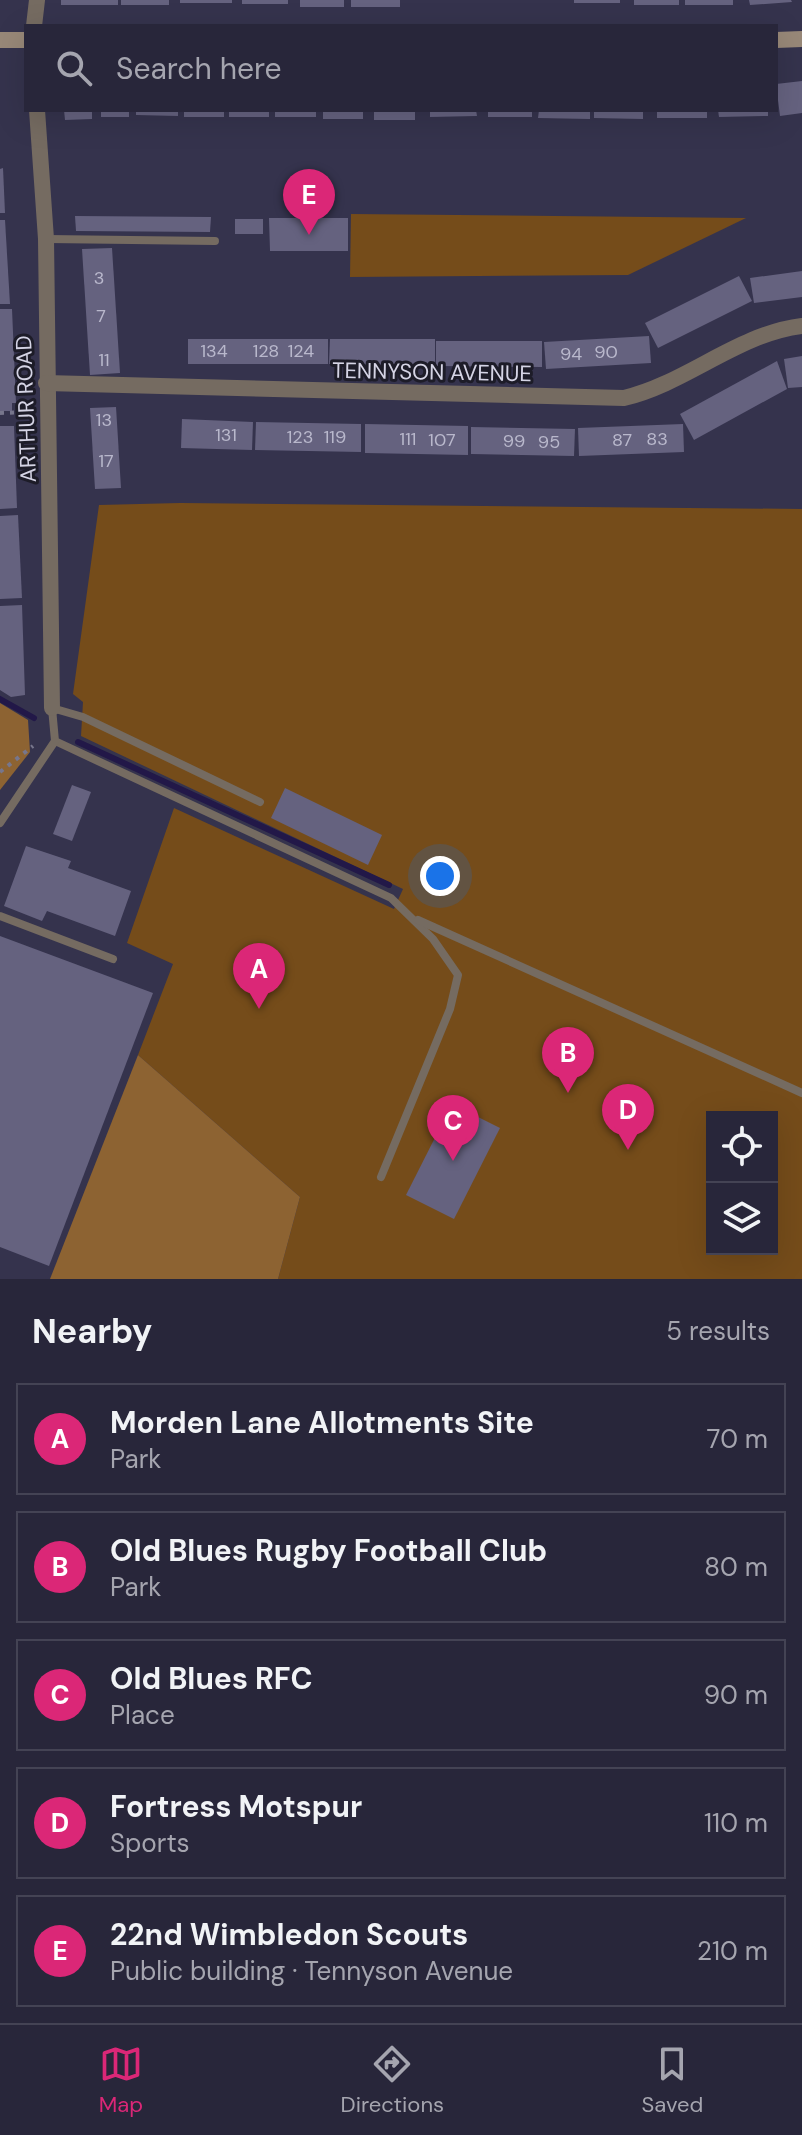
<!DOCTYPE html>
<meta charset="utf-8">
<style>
:root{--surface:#28263a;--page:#343245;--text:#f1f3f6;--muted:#a5a5af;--line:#444354;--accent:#db2777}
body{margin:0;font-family:"DM Sans",sans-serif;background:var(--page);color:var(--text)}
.controls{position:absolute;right:24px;bottom:24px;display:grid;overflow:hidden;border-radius:0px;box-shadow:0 8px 32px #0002}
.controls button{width:72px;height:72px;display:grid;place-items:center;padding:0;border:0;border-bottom:2px solid var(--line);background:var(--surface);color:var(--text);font:40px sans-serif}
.you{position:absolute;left:440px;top:876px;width:28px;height:28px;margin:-20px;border:6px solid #fff;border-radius:50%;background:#1a73e8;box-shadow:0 0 0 12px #1a73e833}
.badge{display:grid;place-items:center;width:52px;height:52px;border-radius:50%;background:var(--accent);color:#fff;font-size:26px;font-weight:700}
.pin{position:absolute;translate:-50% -66px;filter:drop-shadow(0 2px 4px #0008)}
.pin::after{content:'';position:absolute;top:42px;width:28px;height:24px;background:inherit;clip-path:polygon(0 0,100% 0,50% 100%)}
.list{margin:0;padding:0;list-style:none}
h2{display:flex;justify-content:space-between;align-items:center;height:104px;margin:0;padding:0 32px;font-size:34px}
h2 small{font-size:26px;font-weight:400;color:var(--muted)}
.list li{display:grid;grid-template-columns:52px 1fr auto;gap:24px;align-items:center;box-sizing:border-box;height:112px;margin:0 16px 16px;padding:0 16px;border:2px solid var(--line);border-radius:0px}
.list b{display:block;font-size:30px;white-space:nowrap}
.list p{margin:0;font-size:26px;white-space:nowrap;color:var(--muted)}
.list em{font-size:26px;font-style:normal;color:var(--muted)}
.icon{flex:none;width:44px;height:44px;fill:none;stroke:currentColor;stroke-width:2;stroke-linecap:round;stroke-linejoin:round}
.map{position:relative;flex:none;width:802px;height:1279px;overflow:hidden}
.search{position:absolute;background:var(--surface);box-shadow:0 8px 32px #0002;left:24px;right:24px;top:24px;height:88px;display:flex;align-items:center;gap:20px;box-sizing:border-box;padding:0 28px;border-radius:0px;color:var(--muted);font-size:30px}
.sheet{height:744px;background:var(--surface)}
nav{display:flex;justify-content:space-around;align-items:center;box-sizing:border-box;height:112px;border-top:2px solid var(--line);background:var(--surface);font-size:22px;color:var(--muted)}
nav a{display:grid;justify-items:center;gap:4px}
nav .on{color:var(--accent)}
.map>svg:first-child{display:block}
.green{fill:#754c1a;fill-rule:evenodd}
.forest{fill:#8d6332}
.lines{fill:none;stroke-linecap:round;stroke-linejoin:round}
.stream{stroke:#221848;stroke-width:6}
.building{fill:#65627f}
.path{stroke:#77768c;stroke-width:4;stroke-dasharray:4 6;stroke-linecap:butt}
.lane{stroke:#756b61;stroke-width:8}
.street{stroke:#756b61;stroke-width:16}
.secondary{stroke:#988878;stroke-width:16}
.labels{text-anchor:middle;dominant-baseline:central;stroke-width:6;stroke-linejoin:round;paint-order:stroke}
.number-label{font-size:18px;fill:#b9b8cc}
.street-label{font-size:22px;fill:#d5d4e5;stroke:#1d1c28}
</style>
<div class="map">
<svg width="802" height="1279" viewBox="0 0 802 1279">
<rect width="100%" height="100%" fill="#35334d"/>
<g class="green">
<polygon points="351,214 746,218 628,275 350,277"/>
<path d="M180,503L802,509V1279H278L300,1197L138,1055L173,964L127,943L174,808L394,909L403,889L81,736L83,702L73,694L99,505ZM712,1117H772V1249H712Z"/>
</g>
<g class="forest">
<polygon points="0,703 28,720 30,752 0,790"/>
<polygon points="138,1055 300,1197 278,1279 50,1279"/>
</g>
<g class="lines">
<g class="stream">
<polyline points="0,699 34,718"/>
<polyline points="78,742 389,885"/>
</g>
</g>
<g class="building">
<rect x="61" y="0" width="57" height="5"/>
<rect x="121" y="0" width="48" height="5"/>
<rect x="180" y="0" width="52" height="3"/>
<rect x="242" y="0" width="46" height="4"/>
<rect x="300" y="0" width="44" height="7"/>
<rect x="351" y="0" width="49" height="7"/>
<rect x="574" y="0" width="46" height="3"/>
<rect x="634" y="0" width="45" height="5"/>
<rect x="685" y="0" width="48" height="5"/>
<polygon points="749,0 791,0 792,2 750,5"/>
<polygon points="802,81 802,113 780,116 776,84"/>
<polygon points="64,110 92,110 92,119 65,120"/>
<rect x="101" y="110" width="28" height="7"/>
<polygon points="136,110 178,110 178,116 136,115"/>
<rect x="184" y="110" width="40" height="7"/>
<rect x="229" y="110" width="40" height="7"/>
<rect x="275" y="110" width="41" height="7"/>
<rect x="323" y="110" width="40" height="9"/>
<rect x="374" y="110" width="41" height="10"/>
<polygon points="430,110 476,110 477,116 430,117"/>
<rect x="488" y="110" width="44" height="7"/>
<polygon points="539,110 590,110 590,119 538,118"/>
<polygon points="594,110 643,110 643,119 594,118"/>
<rect x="657" y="110" width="50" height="8"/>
<polygon points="718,110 768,110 768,116 719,117"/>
<polygon points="3,168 5,213 0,213 0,169"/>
<polygon points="75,216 211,217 210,232 76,231"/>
<polygon points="269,218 348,218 348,251 270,251"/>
<rect x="235" y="219" width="28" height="15"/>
<polygon points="0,220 5,220 10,304 0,304"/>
<polygon points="112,248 120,373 90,375 82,249"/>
<polygon points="802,271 802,297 754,303 750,278"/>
<polygon points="739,276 752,301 658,348 645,323"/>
<polygon points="0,309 12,309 16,403 12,403 12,411 0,411"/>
<polygon points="649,336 651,363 546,369 544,342"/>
<rect x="188" y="339" width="140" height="25"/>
<polygon points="330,339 435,339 435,365 329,364"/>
<polygon points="436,341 542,341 542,367 436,366"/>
<polygon points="802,356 802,387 788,388 784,359"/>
<polygon points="777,361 787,389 694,440 680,414"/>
<polygon points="116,407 121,488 95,489 90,408"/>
<polygon points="182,419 253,422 252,450 181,448"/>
<polygon points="256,422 361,424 361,452 255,450"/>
<polygon points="365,424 468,426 468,455 365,453"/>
<polygon points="683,424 684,452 579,456 578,428"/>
<polygon points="0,426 14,426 17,508 0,509"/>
<polygon points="471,427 575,429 574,456 471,454"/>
<polygon points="18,515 22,598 0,599 0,516"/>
<polygon points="22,605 25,695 11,697 0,690 0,606"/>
<polygon points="72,785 91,792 72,841 53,834"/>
<polygon points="285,788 382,835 368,865 271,818"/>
<polygon points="26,846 71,861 68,868 131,891 115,936 47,911 42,921 4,906"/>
<polygon points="0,936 153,993 49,1266 0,1247"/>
<polygon points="452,1104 500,1128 454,1219 406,1195"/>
</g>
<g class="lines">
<g class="path">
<polyline points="0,413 30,412"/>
<polyline points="0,772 33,746"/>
</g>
<g class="lane">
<polyline points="47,239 215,241"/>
<polyline points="260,802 83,717 52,708 55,741 391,898 433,939 458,975 450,1009 381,1177"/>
<polyline points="0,823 55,741"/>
<polyline points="0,916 113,959"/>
<polyline points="418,920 802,1093"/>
</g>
<g class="street">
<polyline points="34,26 37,0"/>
<polyline points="37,110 46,239 52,708"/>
<path d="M46,383L624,398C687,383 737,334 802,326"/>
</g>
<g class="secondary">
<polyline points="0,40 26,40"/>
<polyline points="776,40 802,39"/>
</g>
</g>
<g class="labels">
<g class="number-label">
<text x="99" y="278">3</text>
<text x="101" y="316">7</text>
<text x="214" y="351">134</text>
<text x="266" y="351">128</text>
<text x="301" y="351">124</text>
<text x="606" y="352">90</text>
<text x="571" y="354">94</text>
<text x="104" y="360">11</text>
<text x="104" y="420">13</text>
<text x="226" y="435">131</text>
<text x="300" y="437">123</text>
<text x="335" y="437">119</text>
<text x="408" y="439">111</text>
<text x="657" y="439">83</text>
<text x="442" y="440">107</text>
<text x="622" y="440">87</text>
<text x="514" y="441">99</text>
<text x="549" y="442">95</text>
<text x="106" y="461">17</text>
</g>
<g class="street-label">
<text transform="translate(432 372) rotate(1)">TENNYSON AVENUE</text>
<text transform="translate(26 409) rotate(-92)">ARTHUR ROAD</text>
</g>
</g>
</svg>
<div class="controls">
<button><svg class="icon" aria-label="locate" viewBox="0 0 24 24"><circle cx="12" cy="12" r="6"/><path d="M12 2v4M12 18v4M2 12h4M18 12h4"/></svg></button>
<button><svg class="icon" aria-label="layers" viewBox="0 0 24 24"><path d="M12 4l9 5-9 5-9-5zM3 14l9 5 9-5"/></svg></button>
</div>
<div class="you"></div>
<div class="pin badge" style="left:259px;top:1009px">A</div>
<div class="pin badge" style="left:568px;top:1093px">B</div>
<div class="pin badge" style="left:453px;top:1161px">C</div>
<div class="pin badge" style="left:628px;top:1150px">D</div>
<div class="pin badge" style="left:309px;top:235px">E</div>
<div class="search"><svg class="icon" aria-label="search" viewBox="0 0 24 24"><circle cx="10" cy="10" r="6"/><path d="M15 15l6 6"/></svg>Search here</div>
</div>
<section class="sheet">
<h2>Nearby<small>5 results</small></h2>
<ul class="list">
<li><span class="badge">A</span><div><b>Morden Lane Allotments Site</b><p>Park</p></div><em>70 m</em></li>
<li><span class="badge">B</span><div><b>Old Blues Rugby Football Club</b><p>Park</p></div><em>80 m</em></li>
<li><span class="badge">C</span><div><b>Old Blues RFC</b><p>Place</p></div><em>90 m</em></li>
<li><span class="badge">D</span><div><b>Fortress Motspur</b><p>Sports</p></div><em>110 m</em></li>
<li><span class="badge">E</span><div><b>22nd Wimbledon Scouts</b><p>Public building · Tennyson Avenue</p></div><em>210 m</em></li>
</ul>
</section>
<nav>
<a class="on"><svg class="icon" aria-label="map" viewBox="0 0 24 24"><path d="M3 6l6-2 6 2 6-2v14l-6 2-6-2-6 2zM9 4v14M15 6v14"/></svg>Map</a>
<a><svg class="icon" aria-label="directions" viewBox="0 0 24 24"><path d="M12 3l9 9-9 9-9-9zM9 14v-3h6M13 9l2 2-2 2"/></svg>Directions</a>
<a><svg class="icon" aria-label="saved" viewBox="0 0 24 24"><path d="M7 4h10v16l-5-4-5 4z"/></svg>Saved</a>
</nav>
